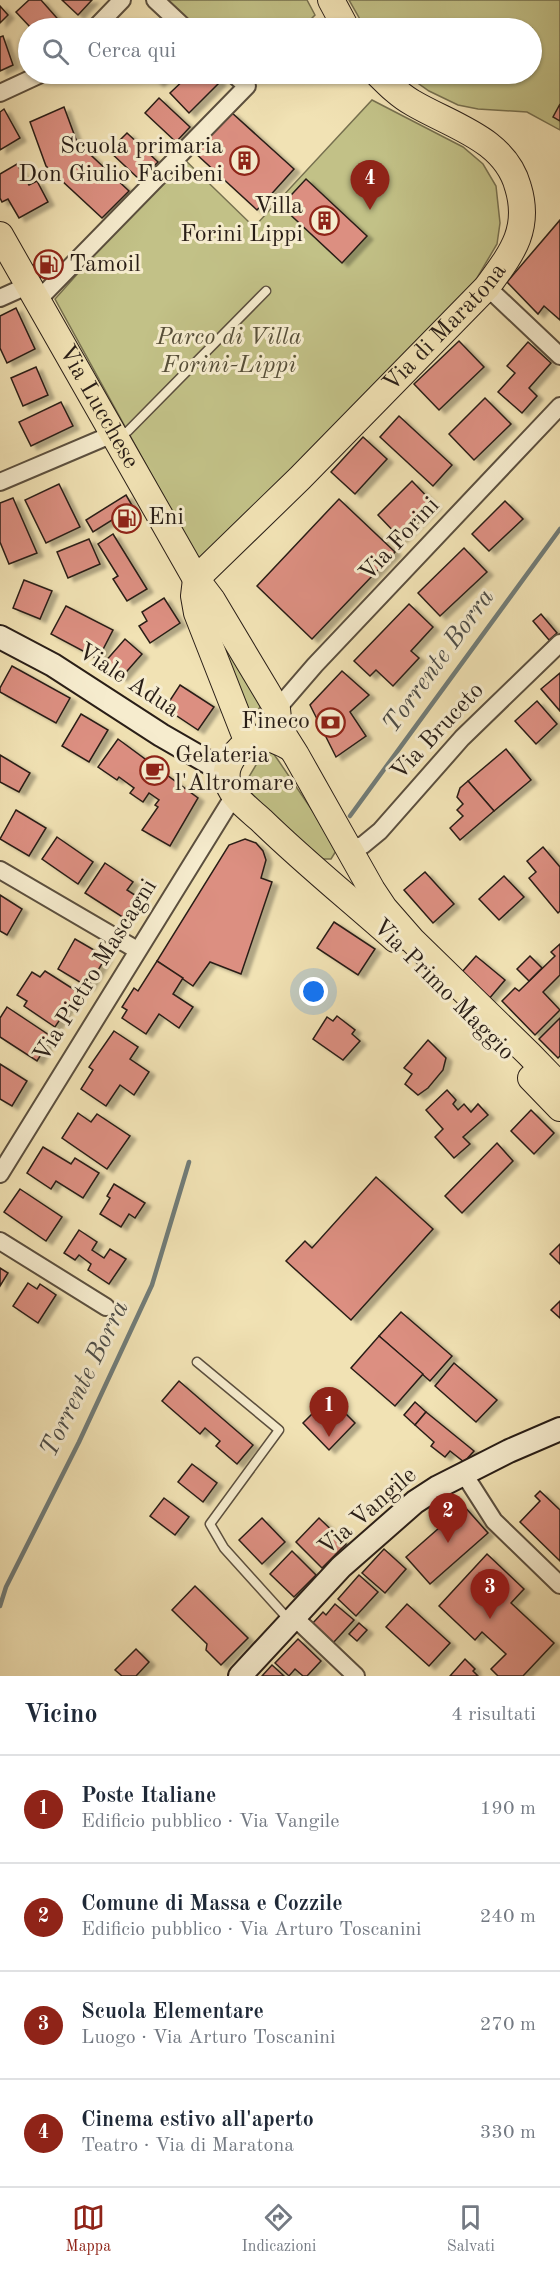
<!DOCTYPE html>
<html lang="it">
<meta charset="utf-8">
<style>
:root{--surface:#fff;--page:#f6f6f7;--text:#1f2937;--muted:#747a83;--line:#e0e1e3;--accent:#8f2418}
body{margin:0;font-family:"Old Standard TT",serif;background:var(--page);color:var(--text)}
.you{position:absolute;left:314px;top:992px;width:21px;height:21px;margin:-15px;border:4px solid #fff;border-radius:50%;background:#1a73e8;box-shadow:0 0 0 9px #1a73e833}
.badge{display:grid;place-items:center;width:39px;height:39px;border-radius:50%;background:var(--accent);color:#fff;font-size:20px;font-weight:700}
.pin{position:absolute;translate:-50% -50px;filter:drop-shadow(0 2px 3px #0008)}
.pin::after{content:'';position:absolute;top:32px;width:21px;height:18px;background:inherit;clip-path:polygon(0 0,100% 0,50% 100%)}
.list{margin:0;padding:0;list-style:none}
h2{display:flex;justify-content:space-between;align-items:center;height:78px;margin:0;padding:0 24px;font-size:26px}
h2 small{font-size:20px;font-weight:400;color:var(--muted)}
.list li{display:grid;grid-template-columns:39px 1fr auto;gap:18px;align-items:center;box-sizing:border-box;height:108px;padding:0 24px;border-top:2px solid var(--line)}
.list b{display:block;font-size:22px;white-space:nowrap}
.list p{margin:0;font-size:20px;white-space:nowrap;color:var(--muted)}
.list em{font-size:20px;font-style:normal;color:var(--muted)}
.icon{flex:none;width:33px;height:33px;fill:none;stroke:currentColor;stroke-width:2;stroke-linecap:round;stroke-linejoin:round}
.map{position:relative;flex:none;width:560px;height:1676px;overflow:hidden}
.search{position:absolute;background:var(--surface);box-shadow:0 2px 4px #0004;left:18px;right:18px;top:18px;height:66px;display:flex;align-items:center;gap:15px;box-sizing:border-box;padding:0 21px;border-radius:33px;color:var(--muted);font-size:22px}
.sheet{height:510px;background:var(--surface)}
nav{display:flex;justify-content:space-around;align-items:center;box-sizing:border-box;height:84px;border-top:2px solid var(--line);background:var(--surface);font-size:16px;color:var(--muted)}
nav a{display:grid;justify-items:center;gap:3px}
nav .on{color:var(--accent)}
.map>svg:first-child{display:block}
.green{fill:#c2c187;stroke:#76704f;stroke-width:1.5}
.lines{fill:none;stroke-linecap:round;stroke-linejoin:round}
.stream{stroke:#717c78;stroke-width:4.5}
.building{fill:#dc8f81;stroke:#291e17;stroke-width:1.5;filter:url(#shadow)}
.lane-casing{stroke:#5b4f3e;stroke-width:11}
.street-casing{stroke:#5b4f3e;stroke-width:20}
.secondary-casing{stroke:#291e17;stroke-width:26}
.primary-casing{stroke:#291e17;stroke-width:28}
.lane{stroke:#f6ecce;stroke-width:8}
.street{stroke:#f6ecce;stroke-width:16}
.secondary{stroke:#f6ecce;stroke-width:22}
.primary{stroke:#f1e2b4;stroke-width:26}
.labels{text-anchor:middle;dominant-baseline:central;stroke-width:6;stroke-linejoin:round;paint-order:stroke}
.poi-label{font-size:24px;fill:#291e17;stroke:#f6ecce;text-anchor:end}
.street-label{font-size:24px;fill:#291e17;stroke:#f6ecce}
.park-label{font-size:24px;font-style:italic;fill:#574f39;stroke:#f6ecce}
.water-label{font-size:26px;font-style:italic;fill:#4d4d48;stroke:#f6ecce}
</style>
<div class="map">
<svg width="560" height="1676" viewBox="0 0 560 1676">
<defs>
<filter id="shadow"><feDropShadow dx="6" dy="3.5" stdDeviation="1.5" flood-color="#0004"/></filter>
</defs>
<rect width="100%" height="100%" fill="#f1e2b4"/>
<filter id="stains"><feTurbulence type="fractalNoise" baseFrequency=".00333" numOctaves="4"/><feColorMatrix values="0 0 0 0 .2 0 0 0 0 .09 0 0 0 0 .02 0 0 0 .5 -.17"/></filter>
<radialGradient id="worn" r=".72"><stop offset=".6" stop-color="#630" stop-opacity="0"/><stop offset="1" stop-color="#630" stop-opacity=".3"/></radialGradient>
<g class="green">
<polygon points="161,0 307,0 315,15 302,28 192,28"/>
<polygon points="349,0 560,0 560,130 527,112 478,109 458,105 429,91 405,74 532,74 532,28 365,28"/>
<polygon points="372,100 463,147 483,164 496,186 500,223 497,244 474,283 200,563 55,299 182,157 254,227"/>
<polygon points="210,608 265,701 248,722"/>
<polygon points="265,750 273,753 278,760 335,844 336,851 331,859 323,859 241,790"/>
</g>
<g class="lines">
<g class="stream">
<polyline points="350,816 560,529"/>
<polyline points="0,1606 6,1587 79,1442 152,1285 189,1162"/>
</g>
</g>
<g class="building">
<polygon points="29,0 41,0 64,26 61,28 31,28 16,12"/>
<polygon points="62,0 92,0 78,15"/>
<polygon points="0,6 8,15 0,23"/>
<polygon points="3,36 13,65 0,71 0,37"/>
<polygon points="148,74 167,74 158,83"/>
<polygon points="190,74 212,74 220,82 189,113 170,93"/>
<polygon points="159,98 190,127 176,142 145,113"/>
<polygon points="560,104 560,121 553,117"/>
<polygon points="64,107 77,142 129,191 102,218 46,166 30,122"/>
<polygon points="4,109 20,138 0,150 0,112"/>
<polygon points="231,112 294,169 257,210 194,152"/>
<polygon points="127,133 158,162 140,180 109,151"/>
<polygon points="17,164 29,185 37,181 48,202 19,218 8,199 2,202 0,198 0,174"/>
<polygon points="306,179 367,236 342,263 281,206"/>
<polygon points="560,220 560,320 544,306 538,314 507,282"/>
<polygon points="49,255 57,268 40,278 33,265"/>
<polygon points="16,308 35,349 7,363 0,348 0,316"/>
<polygon points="459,341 484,367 439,410 414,384"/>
<polygon points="528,342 551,363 529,388 537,396 522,413 498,392 515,373 507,366"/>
<polygon points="36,367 48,395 23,406 11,378"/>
<polygon points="485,398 511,424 474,460 449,434"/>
<polygon points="61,402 73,426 31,446 19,422"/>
<polygon points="399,416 452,465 433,486 380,437"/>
<polygon points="363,437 387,459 355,494 331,472"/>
<polygon points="412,481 435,505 401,539 378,515"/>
<polygon points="59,484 80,527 46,543 25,500"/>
<polygon points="126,495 133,507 93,532 86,520"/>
<polygon points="13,498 37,553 9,564 0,542 0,503"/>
<polygon points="339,499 395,552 312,639 257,586"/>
<polygon points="505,501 523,519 489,551 472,534"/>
<polygon points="113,534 147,589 127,601 113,579 118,576 98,544"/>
<polygon points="89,539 100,564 68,578 57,552"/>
<polygon points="464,548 487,572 440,616 418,593"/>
<polygon points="24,580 52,591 40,619 13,608"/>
<polygon points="164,598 180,623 150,643 139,626 147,621 142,612"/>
<polygon points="409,604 433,627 411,651 419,658 393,686 376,670 370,676 354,661"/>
<polygon points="66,606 113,630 98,659 51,634"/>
<polygon points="541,614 557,633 549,640 533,621"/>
<polygon points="125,639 142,654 121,678 104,663"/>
<polygon points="12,666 70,698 56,723 0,692 0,688"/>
<polygon points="342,671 369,695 350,712 366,736 336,757 310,705"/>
<polygon points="560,673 560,711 541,689"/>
<polygon points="180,685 214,707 198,730 165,708"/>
<polygon points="537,701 557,724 536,744 515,721"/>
<polygon points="81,714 108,730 89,762 62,746"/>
<polygon points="118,739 198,798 170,846 142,830 158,807 155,805 159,800 149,793 143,802 130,793 134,788 119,777 117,780 98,767"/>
<polygon points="506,749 531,780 494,811 468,781"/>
<polygon points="0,755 30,773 19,792 0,782"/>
<polygon points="468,781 494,811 460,840 450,828 463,816 457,810 463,804 457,797 460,788"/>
<polygon points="16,810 46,828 29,856 0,839"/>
<polygon points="57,837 93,862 78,884 42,859"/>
<polygon points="245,839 256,843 263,851 266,860 261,878 272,882 241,974 210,962 193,986 157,961 229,845"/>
<polygon points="543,847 560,867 560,911 558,913 529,878 536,872 527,861"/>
<polygon points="105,863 133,882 127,890 138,897 124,918 85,893"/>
<polygon points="425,872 454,904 433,923 404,890"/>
<polygon points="504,876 524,897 499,920 479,899"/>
<polygon points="0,895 22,909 7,935 0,931"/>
<polygon points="334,922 375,949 358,975 317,948"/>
<polygon points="75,939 106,957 88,987 58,969"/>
<polygon points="560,944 560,975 543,992 560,1010 535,1035 502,1001 515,988 519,991 555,956 551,952"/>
<polygon points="476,956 505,980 488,1000 472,986 475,983 462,972"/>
<polygon points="530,956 542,968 529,981 517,969"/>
<polygon points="157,961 183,978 173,994 193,1007 179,1028 159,1014 146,1034 122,1018 127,1010 122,1007 134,988 138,991"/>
<polygon points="45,971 78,992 55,1027 24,1006 27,1001 17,995 32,972 40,977"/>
<polygon points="7,1007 52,1037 37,1061 0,1037 0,1018"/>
<polygon points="337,1016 355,1030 352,1034 360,1041 343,1060 313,1039 327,1017 333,1021"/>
<polygon points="560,1018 560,1056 558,1058 539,1039"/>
<polygon points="114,1031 138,1047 130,1059 149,1072 134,1095 120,1085 106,1106 81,1089 93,1070 89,1067"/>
<polygon points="428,1040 446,1058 443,1070 428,1088 418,1095 405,1084 412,1074 404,1068"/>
<polygon points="0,1064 27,1081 12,1106 0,1099"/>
<polygon points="447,1090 456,1100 453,1104 458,1110 464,1104 471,1112 478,1104 488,1115 463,1137 470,1144 454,1158 435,1137 443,1129 426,1110"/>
<polygon points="531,1110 554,1133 534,1154 511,1131"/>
<polygon points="78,1113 91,1122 97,1114 130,1136 107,1169 62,1138"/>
<polygon points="497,1143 513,1161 462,1213 445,1196"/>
<polygon points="43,1147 71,1164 75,1158 99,1173 83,1198 56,1181 51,1189 27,1173"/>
<polygon points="376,1177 433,1229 351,1320 286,1261 305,1241 312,1248"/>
<polygon points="114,1184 145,1203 135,1218 129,1214 121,1227 100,1214 110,1198 107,1196"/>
<polygon points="20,1189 62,1217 46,1241 4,1212"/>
<polygon points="79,1230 97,1242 92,1250 104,1258 110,1249 126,1259 109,1284 88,1270 91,1264 79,1255 75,1260 64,1253"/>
<polygon points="560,1244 560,1264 550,1254"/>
<polygon points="0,1268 8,1273 0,1286"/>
<polygon points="28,1283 37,1289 40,1284 56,1295 38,1323 13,1306"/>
<polygon points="560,1301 560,1318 551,1310"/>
<polygon points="401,1312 452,1356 430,1381 379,1336"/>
<polygon points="379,1336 423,1374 395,1406 351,1368"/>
<polygon points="454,1363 497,1400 476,1422 435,1386"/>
<polygon points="179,1381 253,1445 237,1464 216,1446 220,1441 205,1428 200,1434 162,1401"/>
<polygon points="329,1397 355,1423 329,1450 303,1423"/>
<polygon points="415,1402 426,1412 415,1425 404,1415"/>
<polygon points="426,1412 474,1451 464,1462 450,1451 445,1457 431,1446 434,1442 415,1425"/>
<polygon points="192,1464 217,1483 203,1502 178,1482"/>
<polygon points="540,1491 560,1510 560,1561 520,1522 540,1501 535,1496"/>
<polygon points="164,1498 189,1517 175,1535 150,1516"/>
<polygon points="464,1506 488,1533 430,1584 406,1557"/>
<polygon points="262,1518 285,1542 262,1564 239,1540"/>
<polygon points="319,1518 346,1544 322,1568 296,1542"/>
<polygon points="384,1549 406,1569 385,1593 362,1573"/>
<polygon points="292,1551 316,1575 294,1597 270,1574"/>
<polygon points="487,1554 524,1589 511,1603 554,1643 523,1676 498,1676 491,1669 506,1654 482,1632 475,1640 439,1606"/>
<polygon points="359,1575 378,1592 356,1616 338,1599"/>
<polygon points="195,1586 248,1638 221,1665 206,1650 207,1644 172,1610"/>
<polygon points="335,1604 354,1620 333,1643 312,1624 323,1612 326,1615"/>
<polygon points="407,1604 450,1643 429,1666 386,1627"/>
<polygon points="359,1623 367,1630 357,1641 349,1634"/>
<polygon points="298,1639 321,1661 307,1676 303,1676 295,1669 289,1676 275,1663"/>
<polygon points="136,1649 149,1662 136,1676 122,1676 115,1670"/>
<polygon points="465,1659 475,1669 473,1671 478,1676 450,1676"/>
<polygon points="272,1665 284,1676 262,1676"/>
</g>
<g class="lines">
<defs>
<g id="lane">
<polyline points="117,437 128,431 266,291"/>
<polyline points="197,1362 279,1430 210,1524 224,1548 289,1620"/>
</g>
<g id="street">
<polyline points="155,0 185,28"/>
<polyline points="95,28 122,0"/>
<polyline points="0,93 41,74"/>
<polyline points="487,287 560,356"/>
<polyline points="0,298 29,285"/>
<polyline points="37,301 247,86 233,74"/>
<polyline points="0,482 113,434"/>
<polyline points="277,709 315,665 560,406"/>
<polyline points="349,849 363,845 380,831 462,738 560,643"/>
<polyline points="0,870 137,950"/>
<polyline points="0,1174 235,794"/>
<polyline points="0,1241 106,1307"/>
<polyline points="464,1474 494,1521 560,1585"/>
<polyline points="295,1618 356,1676"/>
</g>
<g id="secondary">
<polyline points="0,637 53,665 161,735 227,773"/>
<polyline points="240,1676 341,1567 415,1502 438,1487 509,1451 560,1429"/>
</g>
<g id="primary">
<polyline points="331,0 346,28"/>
<path id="s1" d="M0,235L196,579L212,600L267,692L277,709L279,728L296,755L372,890L384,908L412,940L529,1054L560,1086"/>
<path id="s2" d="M196,579L300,478L487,287C511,254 531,230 518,187C505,139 452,126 413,103C400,96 389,85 378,74"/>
<polyline points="196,579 194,596 197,613 248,743"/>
<path d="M289,747C276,740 265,734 250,742C237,748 222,767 228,783C233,798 250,810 261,820C304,862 350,899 395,939"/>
<polyline points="531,1078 560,1108"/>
</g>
</defs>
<use href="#lane" class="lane-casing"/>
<use href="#street" class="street-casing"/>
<use href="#secondary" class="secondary-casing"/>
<use href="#primary" class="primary-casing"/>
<use href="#lane" class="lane"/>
<use href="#street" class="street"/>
<use href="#secondary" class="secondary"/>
<use href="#primary" class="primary"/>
</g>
<defs>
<symbol id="building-ring" viewBox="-11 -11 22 22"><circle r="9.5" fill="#f6ecce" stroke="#8f2418" stroke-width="1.5"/><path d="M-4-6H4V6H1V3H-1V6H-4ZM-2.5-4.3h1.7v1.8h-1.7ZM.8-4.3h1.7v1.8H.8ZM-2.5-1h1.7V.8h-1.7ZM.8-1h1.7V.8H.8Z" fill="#8f2418"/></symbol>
<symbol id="fuel-ring" viewBox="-11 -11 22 22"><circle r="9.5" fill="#f6ecce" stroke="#8f2418" stroke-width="1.5"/><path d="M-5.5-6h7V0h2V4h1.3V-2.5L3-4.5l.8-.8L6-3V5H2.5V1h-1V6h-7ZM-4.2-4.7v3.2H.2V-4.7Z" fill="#8f2418"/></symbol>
<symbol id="bank-ring" viewBox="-11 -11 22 22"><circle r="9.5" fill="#f6ecce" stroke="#8f2418" stroke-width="1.5"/><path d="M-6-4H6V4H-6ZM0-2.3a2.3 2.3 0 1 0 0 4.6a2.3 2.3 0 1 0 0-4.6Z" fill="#8f2418"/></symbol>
<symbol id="cafe-ring" viewBox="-11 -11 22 22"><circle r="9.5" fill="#f6ecce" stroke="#8f2418" stroke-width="1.5"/><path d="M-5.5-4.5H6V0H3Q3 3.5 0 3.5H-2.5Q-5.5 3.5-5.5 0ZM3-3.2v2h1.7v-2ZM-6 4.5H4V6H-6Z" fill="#8f2418"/></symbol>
</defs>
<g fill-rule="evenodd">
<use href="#building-ring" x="228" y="144" width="33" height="33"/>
<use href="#building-ring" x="308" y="204" width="33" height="33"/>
<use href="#fuel-ring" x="32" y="248" width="33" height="33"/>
<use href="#fuel-ring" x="110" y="502" width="33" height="33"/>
<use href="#bank-ring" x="314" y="706" width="33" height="33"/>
<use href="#cafe-ring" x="138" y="754" width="33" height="33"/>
</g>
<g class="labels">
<g class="poi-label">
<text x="223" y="147">Scuola primaria<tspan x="223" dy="28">Don Giulio Facibeni</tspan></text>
<text x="303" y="207">Villa<tspan x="303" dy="28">Forini Lippi</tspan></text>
<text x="69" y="265" text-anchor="start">Tamoil</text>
<text x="148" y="518" text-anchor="start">Eni</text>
<text x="310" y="722">Fineco</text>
<text x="175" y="756" text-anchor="start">Gelateria<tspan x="175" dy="28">l'Altromare</tspan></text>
</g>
<g class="street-label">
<text stroke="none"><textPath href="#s2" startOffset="354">Via di Maratona</textPath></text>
<text stroke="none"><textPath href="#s1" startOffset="198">Via Lucchese</textPath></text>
<text transform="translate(400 540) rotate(-47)">Via Forini</text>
<text transform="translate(128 681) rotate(33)">Viale Adua</text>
<text transform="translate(438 732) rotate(-47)">Via Bruceto</text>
<text transform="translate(96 971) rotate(-58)">Via Pietro Mascagni</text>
<text transform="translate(443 990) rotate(45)">Via Primo Maggio</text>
<text transform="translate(368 1512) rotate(-41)">Via Vangile</text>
</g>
<g class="park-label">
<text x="229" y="338">Parco di Villa<tspan x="229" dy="28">Forini-Lippi</tspan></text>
</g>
<g class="water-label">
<text transform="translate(439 661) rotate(-54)">Torrente Borra</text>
<text transform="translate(85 1379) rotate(-64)">Torrente Borra</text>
</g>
</g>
<rect width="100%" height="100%" filter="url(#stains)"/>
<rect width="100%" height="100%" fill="url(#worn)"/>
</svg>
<div class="you"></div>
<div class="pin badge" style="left:329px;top:1437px">1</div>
<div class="pin badge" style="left:448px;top:1543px">2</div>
<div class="pin badge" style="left:490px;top:1619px">3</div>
<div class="pin badge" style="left:370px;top:210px">4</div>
<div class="search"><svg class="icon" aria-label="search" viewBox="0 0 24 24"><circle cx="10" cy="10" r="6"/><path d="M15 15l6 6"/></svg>Cerca qui</div>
</div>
<section class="sheet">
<h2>Vicino<small>4 risultati</small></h2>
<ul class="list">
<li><span class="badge">1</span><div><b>Poste Italiane</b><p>Edificio pubblico · Via Vangile</p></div><em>190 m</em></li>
<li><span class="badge">2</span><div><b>Comune di Massa e Cozzile</b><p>Edificio pubblico · Via Arturo Toscanini</p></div><em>240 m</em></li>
<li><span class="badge">3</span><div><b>Scuola Elementare</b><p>Luogo · Via Arturo Toscanini</p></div><em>270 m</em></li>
<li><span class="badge">4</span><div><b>Cinema estivo all'aperto</b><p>Teatro · Via di Maratona</p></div><em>330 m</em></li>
</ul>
</section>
<nav>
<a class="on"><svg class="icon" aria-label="map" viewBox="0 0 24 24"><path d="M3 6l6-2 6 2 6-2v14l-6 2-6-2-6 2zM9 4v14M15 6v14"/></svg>Mappa</a>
<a><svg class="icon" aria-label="directions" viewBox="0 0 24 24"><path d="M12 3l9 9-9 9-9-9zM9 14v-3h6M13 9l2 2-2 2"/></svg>Indicazioni</a>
<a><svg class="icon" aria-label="saved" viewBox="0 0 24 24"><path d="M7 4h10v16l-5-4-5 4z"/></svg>Salvati</a>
</nav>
